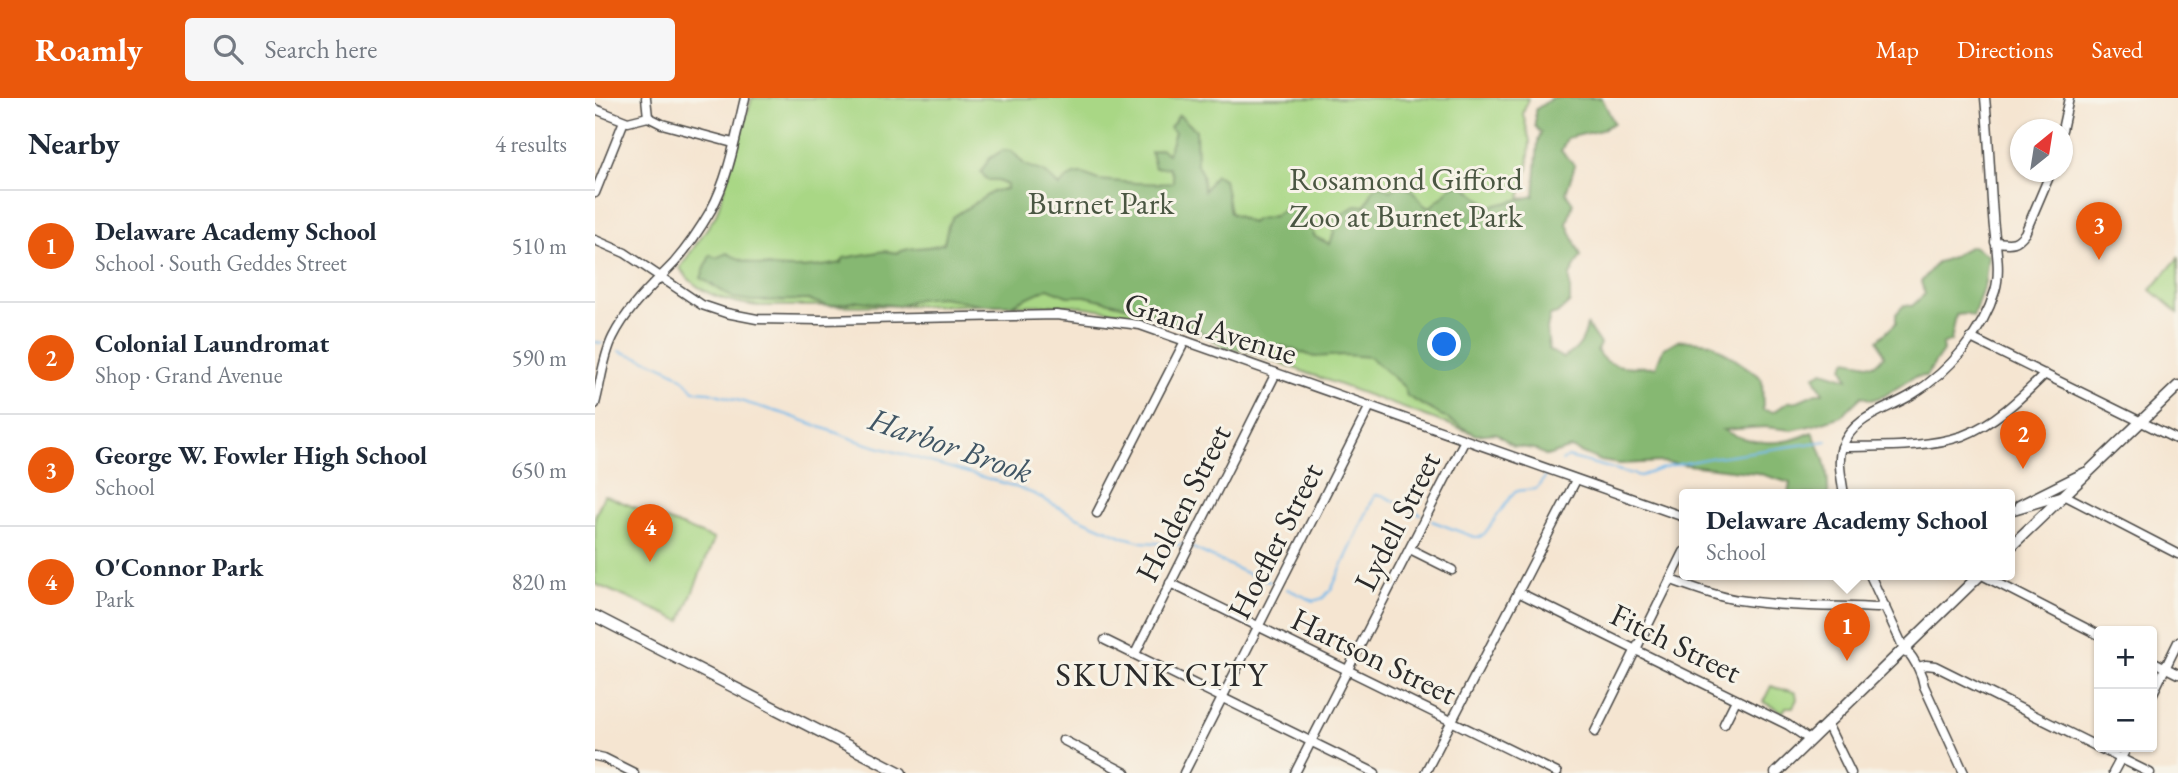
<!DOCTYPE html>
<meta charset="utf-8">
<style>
:root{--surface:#fff;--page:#f6f6f7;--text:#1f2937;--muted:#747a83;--line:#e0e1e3;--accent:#ea580c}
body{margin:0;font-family:"EB Garamond",serif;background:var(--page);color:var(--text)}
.controls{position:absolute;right:21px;bottom:21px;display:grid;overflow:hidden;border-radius:7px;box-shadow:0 2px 5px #0004}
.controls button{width:63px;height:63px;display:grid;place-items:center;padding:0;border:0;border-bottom:2px solid var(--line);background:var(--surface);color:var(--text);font:35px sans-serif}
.compass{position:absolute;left:1415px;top:21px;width:63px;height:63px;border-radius:50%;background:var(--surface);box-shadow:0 2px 5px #0004;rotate:30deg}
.you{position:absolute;left:850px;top:247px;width:24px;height:24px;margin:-18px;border:5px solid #fff;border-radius:50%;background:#1a73e8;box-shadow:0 0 0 10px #1a73e833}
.badge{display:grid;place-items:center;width:46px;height:46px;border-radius:50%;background:var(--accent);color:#fff;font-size:23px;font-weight:700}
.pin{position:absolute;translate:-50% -58px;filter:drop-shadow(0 2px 4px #0008)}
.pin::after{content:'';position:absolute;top:37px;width:24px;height:21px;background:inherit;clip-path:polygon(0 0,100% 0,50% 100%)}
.popup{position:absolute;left:1084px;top:391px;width:336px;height:91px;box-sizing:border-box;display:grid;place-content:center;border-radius:7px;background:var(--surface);filter:drop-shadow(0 2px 5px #0005);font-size:23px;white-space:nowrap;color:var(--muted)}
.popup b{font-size:26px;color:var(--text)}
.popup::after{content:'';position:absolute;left:50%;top:100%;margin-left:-14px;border:14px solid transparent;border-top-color:var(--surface)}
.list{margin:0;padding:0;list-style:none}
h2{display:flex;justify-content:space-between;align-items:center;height:91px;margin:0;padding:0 28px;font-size:30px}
h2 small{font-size:23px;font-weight:400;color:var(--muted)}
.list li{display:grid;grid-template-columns:46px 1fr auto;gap:21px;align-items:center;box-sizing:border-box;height:112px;padding:0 28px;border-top:2px solid var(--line)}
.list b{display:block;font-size:26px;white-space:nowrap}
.list p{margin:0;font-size:23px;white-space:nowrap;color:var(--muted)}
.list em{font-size:23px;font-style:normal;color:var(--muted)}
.icon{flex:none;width:38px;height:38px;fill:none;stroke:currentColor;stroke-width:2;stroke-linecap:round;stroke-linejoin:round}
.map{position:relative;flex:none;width:1583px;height:675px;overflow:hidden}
header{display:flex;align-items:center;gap:42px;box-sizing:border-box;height:98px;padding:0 35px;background:var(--accent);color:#fff}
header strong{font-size:33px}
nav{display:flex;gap:38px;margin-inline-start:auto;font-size:24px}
.search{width:490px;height:63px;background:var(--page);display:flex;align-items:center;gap:18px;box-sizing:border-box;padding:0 24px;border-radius:7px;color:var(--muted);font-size:26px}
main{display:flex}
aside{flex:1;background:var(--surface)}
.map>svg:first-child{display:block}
.green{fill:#a9d785;stroke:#6a8158;stroke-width:2}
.forest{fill:#86b872;stroke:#58724e;stroke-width:2}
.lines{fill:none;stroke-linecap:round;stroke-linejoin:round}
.stream{stroke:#74b9eb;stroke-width:2}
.minor-casing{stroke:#494744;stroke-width:11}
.major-casing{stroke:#494744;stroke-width:13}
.minor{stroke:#fff;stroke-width:8}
.major{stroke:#fff;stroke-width:10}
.labels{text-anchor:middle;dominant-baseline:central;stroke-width:6;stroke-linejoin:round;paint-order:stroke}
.park-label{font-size:32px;fill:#4a5642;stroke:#f7f3e8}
.street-label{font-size:32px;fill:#2b2b2b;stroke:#f7f3e8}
.water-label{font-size:33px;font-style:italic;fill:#415665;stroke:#f7f3e8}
.neighbourhood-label{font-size:33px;letter-spacing:2px;fill:#2b2b2b;stroke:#f7f3e8}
</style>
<header>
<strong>Roamly</strong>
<div class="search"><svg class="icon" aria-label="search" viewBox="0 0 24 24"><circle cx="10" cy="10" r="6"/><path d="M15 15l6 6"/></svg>Search here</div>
<nav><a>Map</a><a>Directions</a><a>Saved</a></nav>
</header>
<main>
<aside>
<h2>Nearby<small>4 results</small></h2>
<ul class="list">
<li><span class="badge">1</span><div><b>Delaware Academy School</b><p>School · South Geddes Street</p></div><em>510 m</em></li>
<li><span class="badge">2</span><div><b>Colonial Laundromat</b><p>Shop · Grand Avenue</p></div><em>590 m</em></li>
<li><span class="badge">3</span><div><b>George W. Fowler High School</b><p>School</p></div><em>650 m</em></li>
<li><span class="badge">4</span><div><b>O'Connor Park</b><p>Park</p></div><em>820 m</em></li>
</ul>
</aside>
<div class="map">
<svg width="1583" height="675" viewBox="0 0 1583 675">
<rect width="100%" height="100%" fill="#f7f3e8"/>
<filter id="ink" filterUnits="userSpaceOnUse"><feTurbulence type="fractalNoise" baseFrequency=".0143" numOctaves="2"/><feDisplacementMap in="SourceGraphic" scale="14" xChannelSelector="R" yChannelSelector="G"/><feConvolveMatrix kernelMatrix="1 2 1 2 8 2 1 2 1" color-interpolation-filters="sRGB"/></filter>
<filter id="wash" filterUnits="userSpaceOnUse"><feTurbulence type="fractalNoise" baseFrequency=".00686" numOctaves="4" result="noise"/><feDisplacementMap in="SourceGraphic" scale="28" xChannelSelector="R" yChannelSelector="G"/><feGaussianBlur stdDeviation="1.57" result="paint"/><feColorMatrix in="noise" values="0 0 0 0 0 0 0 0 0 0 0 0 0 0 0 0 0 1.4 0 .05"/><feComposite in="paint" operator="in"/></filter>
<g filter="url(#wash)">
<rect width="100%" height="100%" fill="#f5e5d1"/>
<g class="green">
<path d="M157,0H933L928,16L935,43L933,70L923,107L852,218L877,335L561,220L478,207L162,208C133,204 101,196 85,170L121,117Z"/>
<polygon points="1583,160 1583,215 1556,192"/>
<polygon points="9,397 119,441 86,523 0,486 0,419"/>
<path d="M1176,588C1186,593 1192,590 1201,595L1202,601L1198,609H1191L1188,614L1168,604Z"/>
</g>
<path class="forest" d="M957,0H1007L1019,25L1006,32L972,40L966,53L980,67L971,95L978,105L972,126L986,158L975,177V204L962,216L955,218L952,231L954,252L968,260C982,253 989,244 992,227L1005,246L1002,252C1010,273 1042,268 1061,269L1068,251L1083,242L1116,245L1163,277L1167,282L1168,312L1179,314L1193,304L1203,303L1221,295H1228L1219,278L1228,273L1253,281L1248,269L1252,262L1279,267L1289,258L1283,242L1301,225V216L1309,207L1317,208L1330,196L1326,184L1342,164C1359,161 1362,153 1378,148L1393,157L1390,184L1378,219L1371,216L1361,217L1356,243L1347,247L1348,253L1331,278L1319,279L1289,298L1276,302L1267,298L1246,318L1219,327L1197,332L1170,329L1128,332C1155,347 1189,349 1217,334C1228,355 1234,373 1233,397H1193L1195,385L1162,375L1067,364L1024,366L1006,363L976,350L952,358L939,351L918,348L901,335L881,337L812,298L809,289L775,259L749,257L719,259L688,248L653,253L629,250L599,228L579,227L567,217L490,198H472L453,190L416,207H389L346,199L323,201L303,208L264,203L233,208L214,202L156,203L138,200L106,180L115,157L121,160L132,155C165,174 209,172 246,165L249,160L289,153L302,155C317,147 334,152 349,145L353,128L358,119L399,93L411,91L412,87L402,82H392L386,74L394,61L408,52L417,53L430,67L449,74L464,88C471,81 477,75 488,76C493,77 498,81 504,82C528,84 552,87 578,85V78L574,69L560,70L556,54L566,51L573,56L580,34L575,30L584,17L601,32L602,67L607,76L609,93L620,77L629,81L635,115L657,125L659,122L679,118L696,106L705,108L720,139L735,146L739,134L736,122L739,117L743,119L761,107L770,108L779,90L787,88L795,93L804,87L817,92L829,107L834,110L848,98L856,88L867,86L884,100L897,108L939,98L943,43L946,35L940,28V12Z"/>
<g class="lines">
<g class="stream">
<polyline points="0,244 7,245"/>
<path d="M24,253C48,261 85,270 99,293L114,294L190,316L269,345L415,387L439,396L482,419L529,439L547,444L589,447"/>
<polyline points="967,363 973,359 1045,378 1074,368 1115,360 1232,343"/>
<polyline points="837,423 879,439 885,439 890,435 920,393 941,391 952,377"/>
<polyline points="598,450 649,474 675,484"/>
<polyline points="692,491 719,503 728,500 737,490 780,397 787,397 825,416"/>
</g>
</g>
</g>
<g filter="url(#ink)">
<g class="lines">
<defs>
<g id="minor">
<polyline points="51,0 53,19"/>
<polyline points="0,11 33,24 53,19 67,26 138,45"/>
<polyline points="1467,32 1474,0"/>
<polyline points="0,95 29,23"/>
<polyline points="0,142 30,155 107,207 131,215 162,221 226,222 461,217 545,227 1089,419"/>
<path d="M1400,144C1415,145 1420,148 1430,135L1456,74"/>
<polyline points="1376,240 1583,342"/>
<path d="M0,306C6,284 8,259 18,239C33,209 57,188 79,165C93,149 105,131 116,112C134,79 141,37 150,0"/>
<path d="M1247,349C1284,348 1332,350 1367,338C1399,326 1426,300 1450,276"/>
<path d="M1249,397C1247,382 1242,363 1247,349C1259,317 1293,312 1318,296C1354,274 1388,234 1400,193C1407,170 1399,141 1398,118C1395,79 1394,39 1390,0"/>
<polyline points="1424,407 1490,374"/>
<polyline points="1415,413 1469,397 1583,456"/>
<polyline points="502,415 590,243"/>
<polyline points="815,451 857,472"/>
<polyline points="1275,477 1311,555"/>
<polyline points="1387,477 1504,537"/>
<path d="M1076,482C1098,489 1121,499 1144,502C1190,509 1236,508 1282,510L1290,508"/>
<polyline points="575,485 962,675"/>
<polyline points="923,494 1193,627 1215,642"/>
<polyline points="510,542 780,675"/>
<path d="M1310,550C1319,561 1327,574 1329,588L1369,675"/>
<polyline points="540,556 681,275"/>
<polyline points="1557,563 1583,576"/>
<polyline points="1323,569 1331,567 1340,568 1555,675"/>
<polyline points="1557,597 1583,544"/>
<polyline points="1129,626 1141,602"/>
<polyline points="1232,626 1256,675"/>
<polyline points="1000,634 1089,454"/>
<polyline points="468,642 531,675"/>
<polyline points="0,658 9,660 39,675"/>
<polyline points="589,675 775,308"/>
<polyline points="700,675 870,342"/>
<polyline points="830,675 981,382"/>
<polyline points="1518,675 1532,649"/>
</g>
<g id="major">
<polyline points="1415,449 1583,288"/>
<polyline points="0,518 306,675"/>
<polyline points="1181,675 1385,477"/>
</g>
</defs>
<use href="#minor" class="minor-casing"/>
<use href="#major" class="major-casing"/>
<use href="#minor" class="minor"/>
<use href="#major" class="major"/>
</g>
</g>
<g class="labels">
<g class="park-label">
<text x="811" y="81">Rosamond Gifford<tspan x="811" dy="37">Zoo at Burnet Park</tspan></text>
<text x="506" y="105">Burnet Park</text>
</g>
<g class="street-label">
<text transform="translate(616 230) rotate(17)">Grand Avenue</text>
<text transform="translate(588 405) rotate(-63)">Holden Street</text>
<text transform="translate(802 423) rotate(-63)">Lydell Street</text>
<text transform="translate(680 443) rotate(-63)">Hoefler Street</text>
<text transform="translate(1081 545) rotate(26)">Fitch Street</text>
<text transform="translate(779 558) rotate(26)">Hartson Street</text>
</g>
<g class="water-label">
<text transform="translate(356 347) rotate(19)">Harbor Brook</text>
</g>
<g class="neighbourhood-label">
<text x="567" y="576">SKUNK CITY</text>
</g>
</g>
</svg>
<div class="controls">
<button>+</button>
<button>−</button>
</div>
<svg class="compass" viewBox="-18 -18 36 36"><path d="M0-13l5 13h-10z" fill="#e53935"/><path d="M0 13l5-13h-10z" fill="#747a83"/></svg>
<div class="you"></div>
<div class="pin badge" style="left:1252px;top:563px">1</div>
<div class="popup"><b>Delaware Academy School</b>School</div>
<div class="pin badge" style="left:1428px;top:371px">2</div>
<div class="pin badge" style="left:1504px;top:162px">3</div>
<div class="pin badge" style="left:55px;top:464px">4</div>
</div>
</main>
